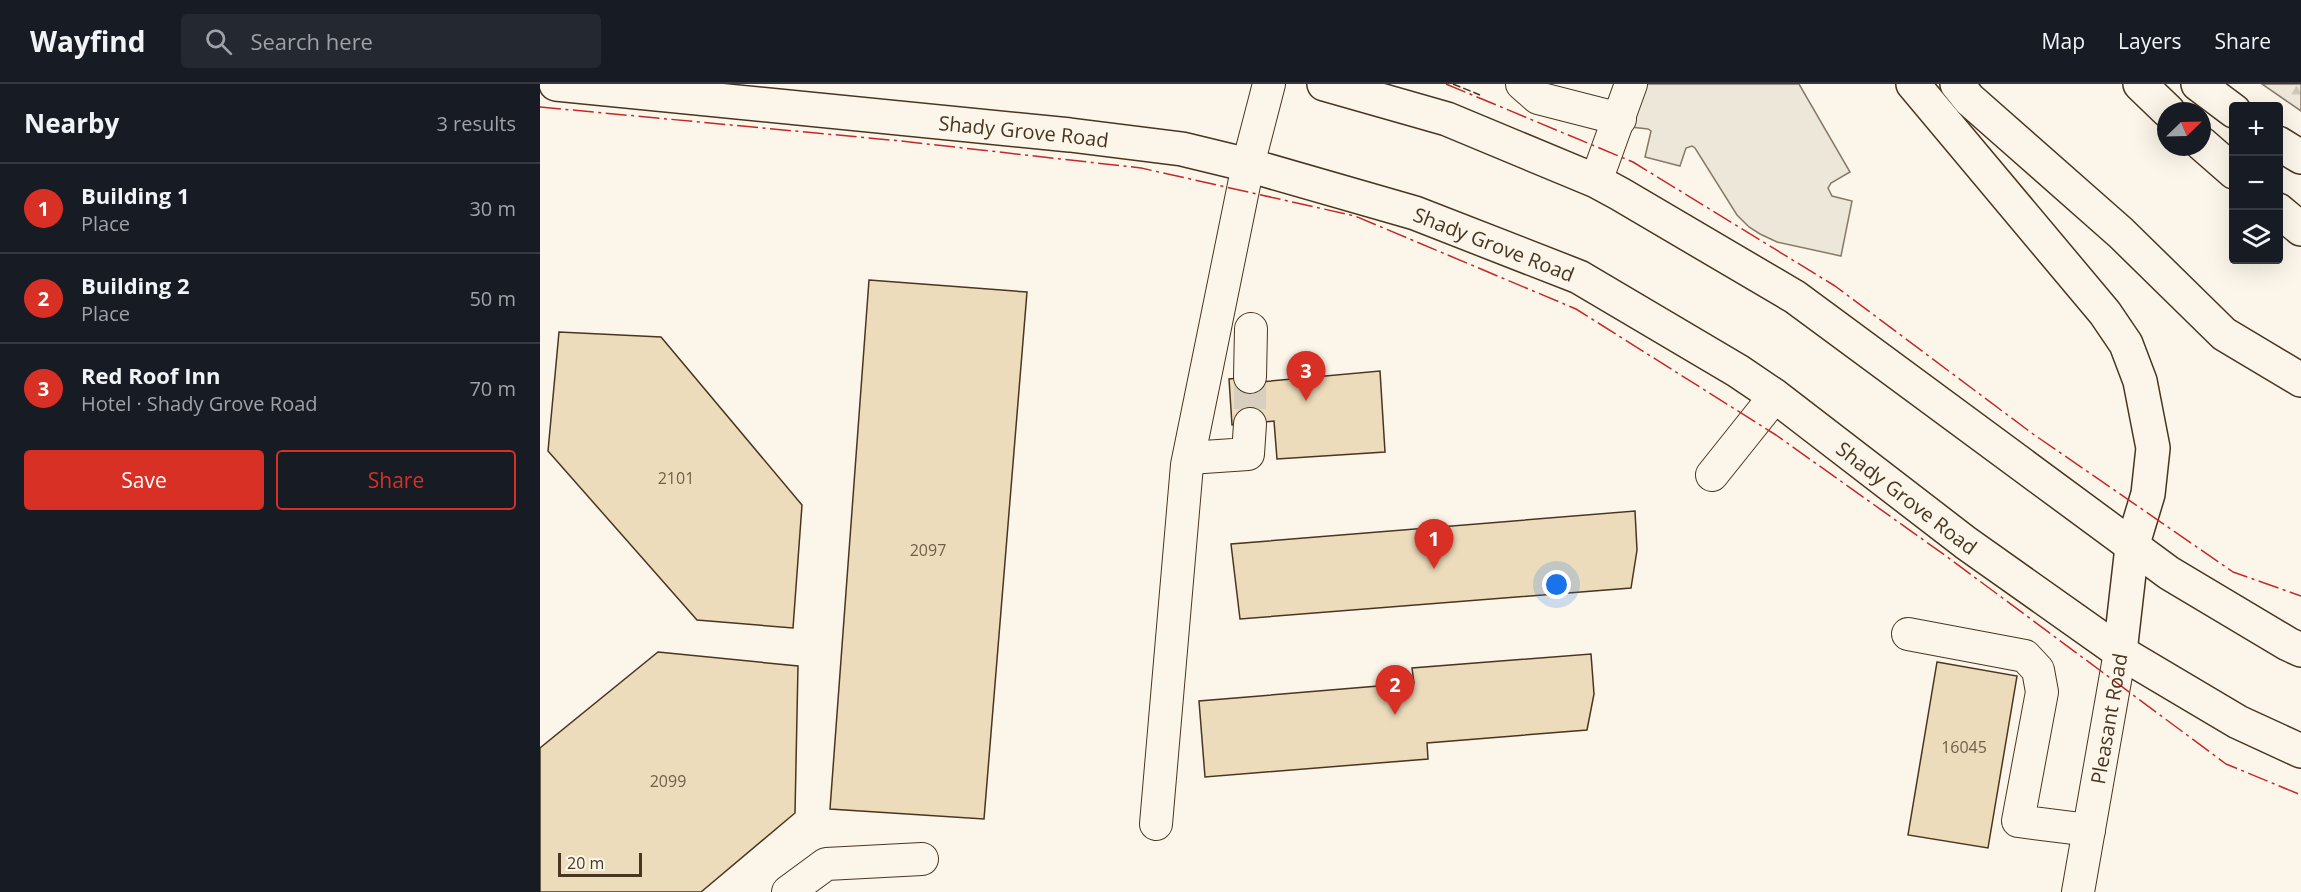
<!DOCTYPE html>
<meta charset="utf-8">
<style>
:root{--surface:#171b24;--page:#242831;--text:#f1f3f6;--muted:#9ea1a6;--line:#363941;--accent:#d93025}
body{margin:0;font-family:"Open Sans",sans-serif;background:var(--page);color:var(--text)}
.controls{position:absolute;right:18px;top:18px;display:grid;overflow:hidden;border-radius:6px;box-shadow:0 6px 24px #0002}
.controls button{width:54px;height:54px;display:grid;place-items:center;padding:0;border:0;border-bottom:2px solid var(--line);background:var(--surface);color:var(--text);font:30px sans-serif}
.compass{position:absolute;left:1617px;top:18px;width:54px;height:54px;border-radius:50%;background:var(--surface);box-shadow:0 6px 24px #0002;rotate:67deg}
.scale{position:absolute;left:18px;bottom:15px;width:84px;box-sizing:border-box;padding-left:6px;border:3px solid #4a3520;border-top:0;font-size:16px;line-height:21px;white-space:nowrap;color:#4a3520;-webkit-text-stroke:4px #fbf6e9;paint-order:stroke}
.you{position:absolute;left:1017px;top:501px;width:21px;height:21px;margin:-15px;border:4px solid #fff;border-radius:50%;background:#1a73e8;box-shadow:0 0 0 9px #1a73e833}
.badge{display:grid;place-items:center;width:39px;height:39px;border-radius:50%;background:var(--accent);color:#fff;font-size:20px;font-weight:700}
.pin{position:absolute;translate:-50% -50px;filter:drop-shadow(0 2px 3px #0008)}
.pin::after{content:'';position:absolute;top:32px;width:21px;height:18px;background:inherit;clip-path:polygon(0 0,100% 0,50% 100%)}
.list{margin:0;padding:0;list-style:none}
h2{display:flex;justify-content:space-between;align-items:center;height:78px;margin:0;padding:0 24px;font-size:26px}
h2 small{font-size:20px;font-weight:400;color:var(--muted)}
.list li{display:grid;grid-template-columns:39px 1fr auto;gap:18px;align-items:center;box-sizing:border-box;height:90px;padding:0 24px;border-top:2px solid var(--line)}
.list b{display:block;font-size:22px;white-space:nowrap}
.list p{margin:0;font-size:20px;white-space:nowrap;color:var(--muted)}
.list em{font-size:20px;font-style:normal;color:var(--muted)}
.actions{display:flex;gap:12px;padding:18px 24px}
.actions a{flex:1;padding:14px 0;border:2px solid var(--accent);border-radius:6px;text-align:center;font-size:21px;color:var(--accent)}
.actions .main{background:var(--accent);color:#fff}
.icon{flex:none;width:33px;height:33px;fill:none;stroke:currentColor;stroke-width:2;stroke-linecap:round;stroke-linejoin:round}
.map{position:relative;flex:none;width:1761px;height:808px;overflow:hidden}
header{display:flex;align-items:center;gap:36px;box-sizing:border-box;height:84px;padding:0 30px;background:var(--surface);border-bottom:2px solid var(--line)}
header strong{font-size:28px}
nav{display:flex;gap:33px;margin-inline-start:auto;font-size:21px}
.search{width:420px;height:54px;background:var(--page);display:flex;align-items:center;gap:15px;box-sizing:border-box;padding:0 21px;border-radius:6px;color:var(--muted);font-size:22px}
main{display:flex}
aside{flex:1;background:var(--surface)}
.map>svg:first-child{display:block}
.forest{fill:url(#forest-firs);stroke:#887966;stroke-width:1.5}
.parking{fill:#ede7d9;stroke:#887966;stroke-width:1.5}
.building{fill:#ecdcbc;stroke:#4a3520;stroke-width:1.5}
.lines{fill:none;stroke-linecap:round;stroke-linejoin:round}
.minor-tunnel{stroke:#d8cfc1;stroke-width:32;stroke-dasharray:32 16;stroke-linecap:butt}
.minor-casing{stroke:#4a3520;stroke-width:34}
.major-casing{stroke:#4a3520;stroke-width:36}
.highway-casing{stroke:#4a3520;stroke-width:36}
.minor{stroke:#fbf6e9;stroke-width:32}
.major{stroke:#fbf6e9;stroke-width:33}
.highway{stroke:#fbf6e9;stroke-width:33}
.fence{stroke:#4a3520;stroke-width:1.5;stroke-dasharray:8 3;stroke-linecap:butt}
.power{stroke:#c62828;stroke-width:1.5;stroke-dasharray:21 4.5 3 4.5;stroke-linecap:butt}
.labels{text-anchor:middle;dominant-baseline:central;stroke-width:4.5;stroke-linejoin:round;paint-order:stroke}
.number-label{font-size:16px;fill:#725f47}
.street-label{font-size:20px;fill:#4a3520;stroke:#fbf6e9}
</style>
<header>
<strong>Wayfind</strong>
<div class="search"><svg class="icon" aria-label="search" viewBox="0 0 24 24"><circle cx="10" cy="10" r="6"/><path d="M15 15l6 6"/></svg>Search here</div>
<nav><a>Map</a><a>Layers</a><a>Share</a></nav>
</header>
<main>
<aside>
<h2>Nearby<small>3 results</small></h2>
<ul class="list">
<li><span class="badge">1</span><div><b>Building 1</b><p>Place</p></div><em>30 m</em></li>
<li><span class="badge">2</span><div><b>Building 2</b><p>Place</p></div><em>50 m</em></li>
<li><span class="badge">3</span><div><b>Red Roof Inn</b><p>Hotel · Shady Grove Road</p></div><em>70 m</em></li>
</ul>
<div class="actions"><a class="main">Save</a><a>Share</a></div>
</aside>
<div class="map">
<svg width="1761" height="808" viewBox="0 0 1761 808">
<defs>
<pattern id="forest-firs" width="22" height="20" patternUnits="userSpaceOnUse" patternTransform="scale(1.5)"><rect width="22" height="20" fill="#ede6d9"/><path d="M5 1l3.5 6h-7zM16 11l3.5 6h-7z" fill="#cdc6ba"/></pattern>
</defs>
<rect width="100%" height="100%" fill="#fbf6e9"/>
<polygon class="forest" points="1722,0 1761,0 1761,27"/>
<polygon class="parking" points="1104,0 1259,0 1310,88 1291,99 1288,104 1292,112 1312,117 1301,172 1237,158 1220,150 1209,143 1197,131 1155,64 1152,62 1146,64 1140,82 1105,73 1111,47 1108,45 1091,43"/>
<g class="building">
<polygon points="329,196 487,208 444,735 290,725"/>
<polygon points="19,248 121,253 262,421 253,544 157,536 8,367"/>
<polygon points="840,287 845,368 737,375 734,337 692,341 689,295 719,292 720,298"/>
<polygon points="1095,427 1097,466 1091,504 700,535 691,460"/>
<polygon points="118,568 258,582 255,729 161,808 0,808 0,664"/>
<polygon points="1051,570 1054,610 1047,646 887,659 888,675 665,693 659,617 874,599 872,584"/>
<polygon points="1397,578 1477,592 1448,764 1368,751"/>
</g>
<g class="lines">
<polyline class="minor-tunnel" points="710,293 710,340"/>
<defs>
<g id="minor">
<polyline points="982,0 998,14 1080,35"/>
<polyline points="1056,97 1091,0"/>
<polyline points="710,293 711,245"/>
<polyline points="649,374 708,370 710,340"/>
<polyline points="1172,391 1235,312"/>
<polyline points="1368,550 1485,572 1498,586 1502,608 1478,737 1549,746"/>
<polyline points="616,740 647,381 708,81 729,0"/>
<polyline points="248,808 286,780 382,775"/>
<path id="s1" d="M1538,808L1580,568"/>
</g>
<g id="major">
<path id="s2" d="M16,0L530,51L642,65L708,81L875,129L1039,193L1198,287L1235,312L1426,459L1580,568L1698,638L1761,667"/>
<polyline points="784,0 907,35 1056,97 1080,110 1255,213 1629,489 1748,560 1761,566"/>
<polyline points="1580,568 1592,463"/>
</g>
<g id="highway">
<polyline points="1373,0 1565,229 1586,260 1600,297 1613,364 1608,410 1592,463"/>
<polyline points="1417,0 1429,15 1581,149 1684,250 1761,296"/>
<polyline points="1600,0 1628,27"/>
<polyline points="1658,0 1694,27"/>
<polyline points="1738,59 1761,73"/>
<polyline points="1662,60 1694,88"/>
<polyline points="1738,126 1761,145"/>
</g>
</defs>
<use href="#minor" class="minor-casing"/>
<use href="#major" class="major-casing"/>
<use href="#highway" class="highway-casing"/>
<use href="#minor" class="minor"/>
<use href="#major" class="major"/>
<use href="#highway" class="highway"/>
<polyline class="fence" points="913,0 940,11"/>
<g class="power">
<polyline points="906,0 1093,78 1295,202 1493,350 1693,488 1761,512"/>
<polyline points="0,23 361,57 601,84 815,132 1036,225 1236,351 1406,472 1686,680 1761,711"/>
</g>
</g>
<g class="labels">
<g class="number-label">
<text x="136" y="394">2101</text>
<text x="388" y="466">2097</text>
<text x="1424" y="663">16045</text>
<text x="128" y="697">2099</text>
</g>
<g class="street-label">
<text stroke="none"><textPath href="#s2" startOffset="470">Shady Grove Road</textPath></text>
<text stroke="none"><textPath href="#s2" startOffset="956">Shady Grove Road</textPath></text>
<text stroke="none"><textPath href="#s2" startOffset="1443">Shady Grove Road</textPath></text>
<text stroke="none"><textPath href="#s1" startOffset="176">Pleasant Road</textPath></text>
</g>
</g>
</svg>
<div class="controls">
<button>+</button>
<button>−</button>
<button><svg class="icon" aria-label="layers" viewBox="0 0 24 24"><path d="M12 4l9 5-9 5-9-5zM3 14l9 5 9-5"/></svg></button>
</div>
<svg class="compass" viewBox="-18 -18 36 36"><path d="M0-13l5 13h-10z" fill="#e53935"/><path d="M0 13l5-13h-10z" fill="#9ea1a6"/></svg>
<div class="scale">20 m</div>
<div class="you"></div>
<div class="pin badge" style="left:894px;top:485px">1</div>
<div class="pin badge" style="left:855px;top:631px">2</div>
<div class="pin badge" style="left:766px;top:317px">3</div>
</div>
</main>
